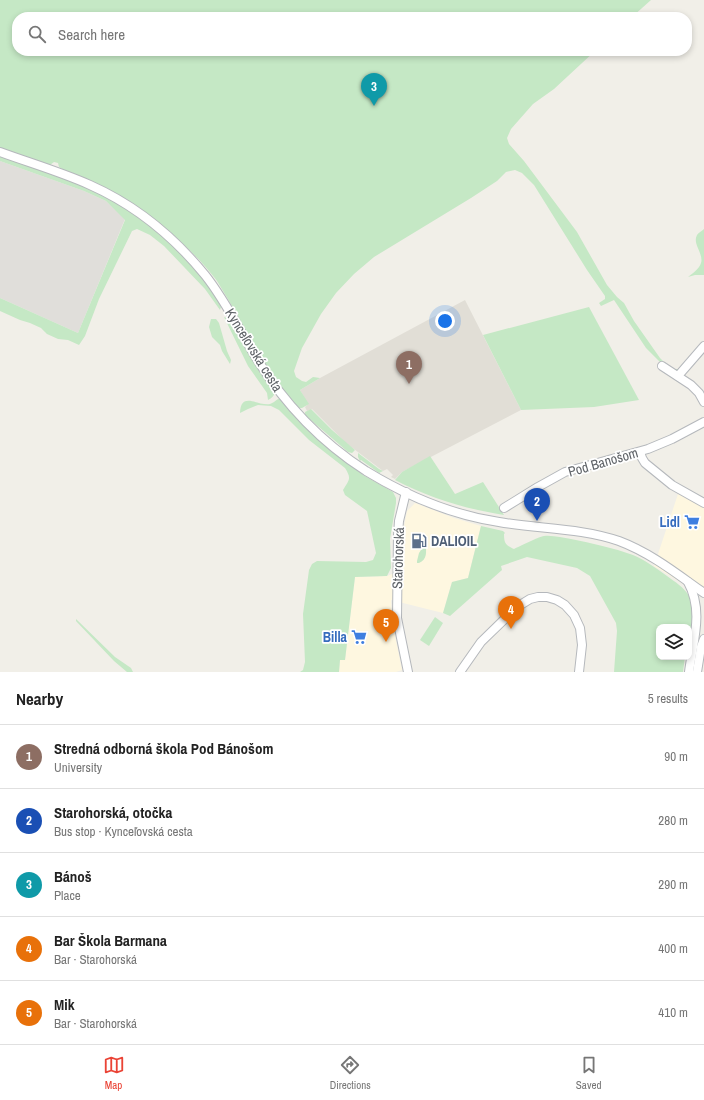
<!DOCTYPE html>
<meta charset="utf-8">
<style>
:root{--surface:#fff;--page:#f2f2f2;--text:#222;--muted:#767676;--line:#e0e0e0;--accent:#ea4335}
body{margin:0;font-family:"Archivo Narrow",sans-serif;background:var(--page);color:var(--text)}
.controls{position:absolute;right:12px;bottom:12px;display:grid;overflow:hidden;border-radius:8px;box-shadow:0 2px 6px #0003}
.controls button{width:36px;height:36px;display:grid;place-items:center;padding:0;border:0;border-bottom:1px solid var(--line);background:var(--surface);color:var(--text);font:20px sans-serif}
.you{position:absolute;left:445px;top:321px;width:14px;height:14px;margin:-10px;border:3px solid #fff;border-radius:50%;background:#1a73e8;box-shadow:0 0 0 6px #1a73e833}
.badge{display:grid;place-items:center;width:26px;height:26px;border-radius:50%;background:var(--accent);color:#fff;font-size:13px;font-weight:700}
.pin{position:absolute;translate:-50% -33px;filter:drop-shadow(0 1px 2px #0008)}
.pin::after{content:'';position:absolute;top:21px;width:14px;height:12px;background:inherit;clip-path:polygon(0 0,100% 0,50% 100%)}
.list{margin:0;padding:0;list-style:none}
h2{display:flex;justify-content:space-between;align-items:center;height:52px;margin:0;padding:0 16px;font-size:17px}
h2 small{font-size:13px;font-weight:400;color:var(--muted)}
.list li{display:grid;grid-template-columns:26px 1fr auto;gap:12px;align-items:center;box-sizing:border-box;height:64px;padding:0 16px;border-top:1px solid var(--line)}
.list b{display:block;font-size:15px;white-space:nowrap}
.list p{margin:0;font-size:13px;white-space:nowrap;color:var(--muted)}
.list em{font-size:13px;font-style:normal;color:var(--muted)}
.icon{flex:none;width:22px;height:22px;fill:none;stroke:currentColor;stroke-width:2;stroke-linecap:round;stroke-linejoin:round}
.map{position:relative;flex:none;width:704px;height:672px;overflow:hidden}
.search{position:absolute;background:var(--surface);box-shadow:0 2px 6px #0003;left:12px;right:12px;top:12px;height:44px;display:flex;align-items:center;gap:10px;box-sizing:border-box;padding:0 14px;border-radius:16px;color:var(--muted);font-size:15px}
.sheet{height:372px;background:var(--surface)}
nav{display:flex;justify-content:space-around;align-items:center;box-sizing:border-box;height:56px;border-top:1px solid var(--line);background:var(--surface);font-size:11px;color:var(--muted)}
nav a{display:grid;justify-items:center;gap:2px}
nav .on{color:var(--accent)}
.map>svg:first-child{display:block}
.commercial{fill:#fef7e0}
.industrial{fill:#e0deda}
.education{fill:#e1ded6}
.green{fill:#c5e8c5}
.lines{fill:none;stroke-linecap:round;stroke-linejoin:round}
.minor-casing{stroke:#b5b8bc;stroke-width:10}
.minor{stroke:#fff;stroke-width:8}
.labels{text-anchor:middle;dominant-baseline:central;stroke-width:3.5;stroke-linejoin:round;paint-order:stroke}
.street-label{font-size:14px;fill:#5f6368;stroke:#fff}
.shop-label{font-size:14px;font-weight:bold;fill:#366cbe;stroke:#fff;text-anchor:end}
.service-label{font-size:14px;font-weight:bold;fill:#4e5e75;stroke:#fff;text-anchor:start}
</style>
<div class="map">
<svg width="704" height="672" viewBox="0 0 704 672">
<rect width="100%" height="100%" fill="#f1efe8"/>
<g class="commercial">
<polygon points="678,494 704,506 704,587 690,588 654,566"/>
<polygon points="415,503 454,518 481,526 468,578 452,582 443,613 391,600 392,621 402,670 396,672 339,672 340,660 345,660 355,577 387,576 402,570 402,537 407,511"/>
</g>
<polygon class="industrial" points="0,161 84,191 106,201 125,219 78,333 0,298"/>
<polygon class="education" points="465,300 521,410 402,472 395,479 391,477 393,475 387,469 383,471 346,443 312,409 307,411 305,407 308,404 300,390 320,378"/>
<g class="green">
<path d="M0,0H651L632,17H17V51H595L554,89L533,104L511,129L507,138L509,144L524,161L577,232L607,285L617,297L624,303L634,321L660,358L668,366L674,369H678L681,368L678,372H675L659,361L646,348L614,300L601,306L599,303L605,299V296L587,270L534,185L522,173L515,170L506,172L497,181L471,198L374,257L354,274L336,293L321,314L302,348L294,371L296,377L302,381L306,382L313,377L320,378L300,390L309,404L302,408H299C263,372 244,323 217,281C209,270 196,256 186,247C148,211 113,188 64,170L59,167L58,163L54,162L50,165L0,148Z"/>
<path d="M0,156C35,169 73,179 106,196C135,212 162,234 185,258C199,273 212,288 221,307L220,310L205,289L164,246L150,235L137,229L132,231L99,299L85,336L79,345L68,340L58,339L47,334L41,328L30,323L20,320L0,311V298L78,333L125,220L106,201L84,191L0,161Z"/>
<path d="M704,229V275H695L688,277C693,273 699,269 701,263C704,254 692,244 697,235C698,233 702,231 704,229Z"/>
<polygon points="589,307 639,400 594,407 521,410 483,335"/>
<path d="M224,317L227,318L232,324L260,372L275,392C274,396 272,398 268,400L267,393L248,366Z"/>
<polygon points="211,319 216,319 219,323 227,351 231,360 230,364 222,351 220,345 212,337 209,327"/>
<path d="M278,399H280L296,418L314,435L363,475L393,492L396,498V503L390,539L391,568L387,576L355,577L345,660H340L339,672H300L303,670L305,662L303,614L309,570L312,564L317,561L366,562L373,560L376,553L367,511L345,495L343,490C349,480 352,479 345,468L309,440L279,410L271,406L258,405L248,409L240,413C241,391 257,406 270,404C273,403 275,401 278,399Z"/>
<polygon points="311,409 332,430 355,450 352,453 348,452 305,415 305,412"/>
<polygon points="358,453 379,469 383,471 379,473 361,460 360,461 358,457"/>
<path d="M430,456L455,494L483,482L504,515C466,509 429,498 395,480L402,472Z"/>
<path d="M481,526L503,531L505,533L504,534C504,544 506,545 514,549C521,546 538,537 544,536C553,535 563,538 571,539C592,543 613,548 633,555C645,560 656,568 667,576C675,582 684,587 689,596C696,609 693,627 689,641V627H659V657H685L683,672H614L617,631L616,623L590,576L577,568L527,557L501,566L502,570L450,616L443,613L452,582L468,578Z"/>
<path d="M425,544C427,551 427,560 419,563H417V561L419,553Z"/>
<polygon points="435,617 443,623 429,646 420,640"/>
<polygon points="76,619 115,657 131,668 133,672 127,672 114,661 76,621"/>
</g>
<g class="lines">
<defs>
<g id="minor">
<path d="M0,152C30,163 61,172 90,185C135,205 174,237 205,275C225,300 239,329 255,356C283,402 321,442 366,471C407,496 452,515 499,522C539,529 581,528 619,541C651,553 677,574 704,593"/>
<polyline points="662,366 691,385 699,393 704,402"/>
<polyline points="678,376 704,346"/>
<polyline points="640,452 642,458 645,463 672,485 704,503"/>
<polyline points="406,492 399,521 398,535 397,618 408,672"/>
<polyline points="504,508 538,487 565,472 648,449 672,439 704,422"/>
<path d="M688,582C704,611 693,641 689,672"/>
<polyline points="460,672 481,642 517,607 530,599 538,597 547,597 557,600 565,605 574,615 580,628 582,645 579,672"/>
<polyline points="697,672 701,647 704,639"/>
</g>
</defs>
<use href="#minor" class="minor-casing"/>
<use href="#minor" class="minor"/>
</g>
<defs>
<symbol id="supermarket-bare" viewBox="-9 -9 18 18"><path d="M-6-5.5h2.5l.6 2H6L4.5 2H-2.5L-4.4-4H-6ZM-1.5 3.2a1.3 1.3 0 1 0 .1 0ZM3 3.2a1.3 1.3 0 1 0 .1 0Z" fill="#3f7fe0" stroke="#fff" stroke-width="2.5" paint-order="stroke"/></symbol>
<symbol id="fuel-bare" viewBox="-9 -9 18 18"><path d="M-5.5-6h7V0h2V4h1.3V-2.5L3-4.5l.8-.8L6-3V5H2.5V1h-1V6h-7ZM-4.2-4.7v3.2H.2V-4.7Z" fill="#5c6f8a" stroke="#fff" stroke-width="2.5" paint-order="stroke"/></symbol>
</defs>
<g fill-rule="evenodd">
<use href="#supermarket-bare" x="681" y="511" width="22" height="22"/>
<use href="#fuel-bare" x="408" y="530" width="22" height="22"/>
<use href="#supermarket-bare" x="348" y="626" width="22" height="22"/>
</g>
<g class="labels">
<g class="street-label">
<text transform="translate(254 350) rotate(58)">Kynceľovská cesta</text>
<text transform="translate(603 462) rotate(-16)">Pod Banošom</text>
<text transform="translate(398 558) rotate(-88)">Starohorská</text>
</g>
<g class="shop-label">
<text x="680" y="522">Lidl</text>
<text x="347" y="637">Billa</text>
</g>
<g class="service-label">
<text x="431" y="541">DALIOIL</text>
</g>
</g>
</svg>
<div class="controls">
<button><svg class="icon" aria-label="layers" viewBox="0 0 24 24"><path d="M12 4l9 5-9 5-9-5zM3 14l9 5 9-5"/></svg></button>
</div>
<div class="you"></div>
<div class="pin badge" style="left:409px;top:384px;background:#8d6e63">1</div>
<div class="pin badge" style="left:537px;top:521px;background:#1a4fb4">2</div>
<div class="pin badge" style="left:374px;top:106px;background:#0f9aa8">3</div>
<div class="pin badge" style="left:511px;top:629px;background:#e8710a">4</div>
<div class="pin badge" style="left:386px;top:642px;background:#e8710a">5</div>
<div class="search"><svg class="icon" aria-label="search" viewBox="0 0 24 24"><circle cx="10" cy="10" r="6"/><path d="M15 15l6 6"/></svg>Search here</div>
</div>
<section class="sheet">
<h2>Nearby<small>5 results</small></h2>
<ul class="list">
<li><span class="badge" style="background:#8d6e63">1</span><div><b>Stredná odborná škola Pod Bánošom</b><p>University</p></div><em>90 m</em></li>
<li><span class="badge" style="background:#1a4fb4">2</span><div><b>Starohorská, otočka</b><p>Bus stop · Kynceľovská cesta</p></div><em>280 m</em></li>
<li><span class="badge" style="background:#0f9aa8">3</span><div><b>Bánoš</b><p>Place</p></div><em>290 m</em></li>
<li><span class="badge" style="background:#e8710a">4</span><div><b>Bar Škola Barmana</b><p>Bar · Starohorská</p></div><em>400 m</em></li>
<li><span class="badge" style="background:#e8710a">5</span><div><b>Mik</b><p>Bar · Starohorská</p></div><em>410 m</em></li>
</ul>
</section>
<nav>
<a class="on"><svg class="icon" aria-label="map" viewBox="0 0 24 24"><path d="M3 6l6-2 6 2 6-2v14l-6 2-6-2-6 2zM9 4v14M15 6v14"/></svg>Map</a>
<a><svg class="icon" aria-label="directions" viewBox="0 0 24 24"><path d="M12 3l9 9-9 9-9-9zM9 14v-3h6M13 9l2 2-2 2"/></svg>Directions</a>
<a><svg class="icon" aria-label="saved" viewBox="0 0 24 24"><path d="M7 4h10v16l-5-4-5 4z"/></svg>Saved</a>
</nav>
